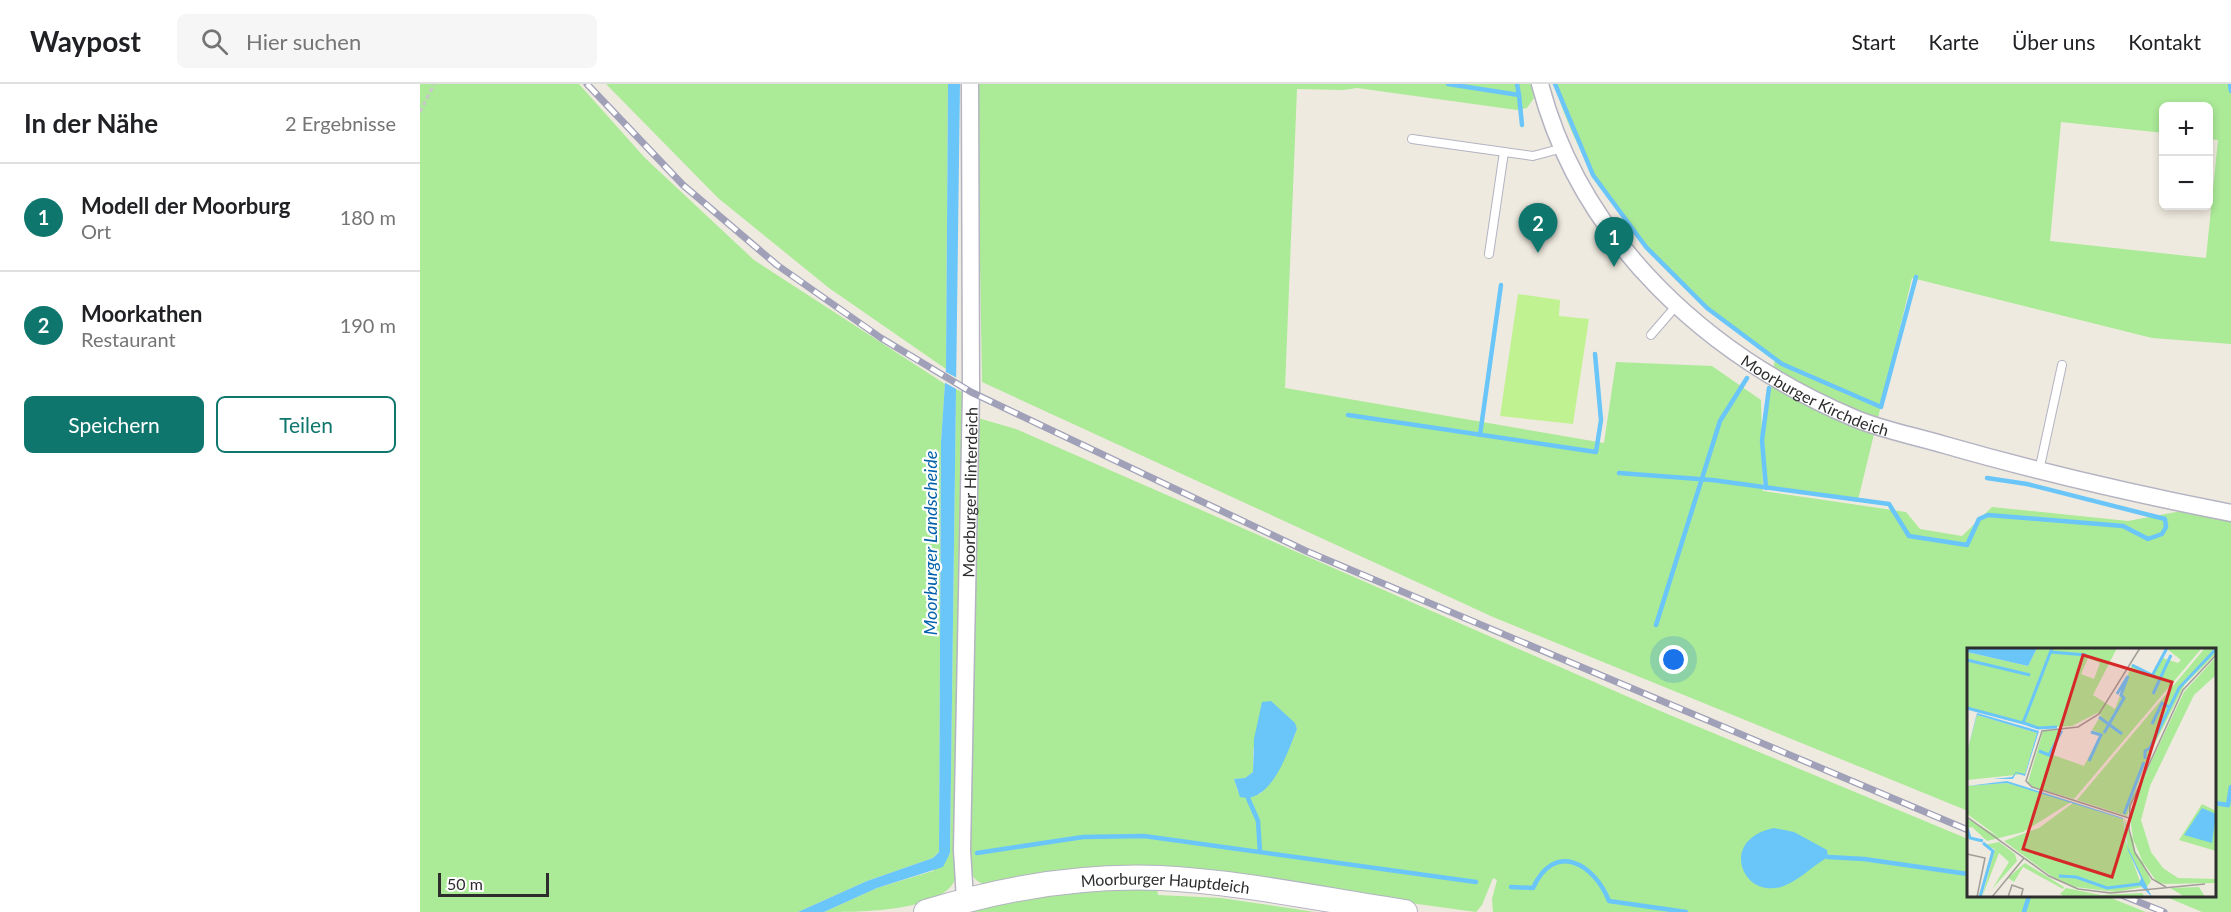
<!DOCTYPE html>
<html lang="de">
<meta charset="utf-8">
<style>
:root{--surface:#fff;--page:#f6f6f6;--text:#202124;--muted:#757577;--line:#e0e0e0;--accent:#0f766e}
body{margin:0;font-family:Lato,sans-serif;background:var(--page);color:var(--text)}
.controls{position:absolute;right:18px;top:18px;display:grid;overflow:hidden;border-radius:9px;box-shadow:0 3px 9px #0003}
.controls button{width:54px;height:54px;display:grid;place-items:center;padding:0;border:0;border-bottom:2px solid var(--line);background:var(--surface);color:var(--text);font:30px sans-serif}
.scale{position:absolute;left:18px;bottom:15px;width:111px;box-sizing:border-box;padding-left:6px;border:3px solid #2d2d2d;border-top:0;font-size:16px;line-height:21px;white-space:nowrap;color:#2d2d2d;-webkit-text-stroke:4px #fff;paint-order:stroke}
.you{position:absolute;left:1254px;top:576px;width:21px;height:21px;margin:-15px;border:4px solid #fff;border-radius:50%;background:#1a73e8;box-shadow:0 0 0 9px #1a73e833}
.badge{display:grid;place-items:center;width:39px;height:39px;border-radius:50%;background:var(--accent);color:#fff;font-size:20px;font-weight:700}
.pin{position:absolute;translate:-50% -50px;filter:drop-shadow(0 2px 3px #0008)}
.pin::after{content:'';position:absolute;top:32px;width:21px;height:18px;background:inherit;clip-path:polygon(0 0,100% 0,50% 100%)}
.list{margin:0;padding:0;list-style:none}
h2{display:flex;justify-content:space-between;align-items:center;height:78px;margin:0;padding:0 24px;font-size:26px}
h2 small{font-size:20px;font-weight:400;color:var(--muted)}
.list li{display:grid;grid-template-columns:39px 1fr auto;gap:18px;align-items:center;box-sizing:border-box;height:108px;padding:0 24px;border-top:2px solid var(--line)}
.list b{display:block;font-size:22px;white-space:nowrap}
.list p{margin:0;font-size:20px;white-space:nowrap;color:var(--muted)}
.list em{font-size:20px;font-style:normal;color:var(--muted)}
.actions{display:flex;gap:12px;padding:18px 24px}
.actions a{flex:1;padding:14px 0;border:2px solid var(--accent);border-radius:9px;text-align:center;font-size:21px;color:var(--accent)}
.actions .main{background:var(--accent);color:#fff}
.icon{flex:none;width:33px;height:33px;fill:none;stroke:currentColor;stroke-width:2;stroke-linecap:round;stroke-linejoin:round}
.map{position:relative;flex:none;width:1811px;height:828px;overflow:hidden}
header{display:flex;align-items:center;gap:36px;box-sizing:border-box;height:84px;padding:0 30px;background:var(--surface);border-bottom:2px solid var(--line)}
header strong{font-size:28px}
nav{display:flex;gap:33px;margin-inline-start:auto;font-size:21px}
.search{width:420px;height:54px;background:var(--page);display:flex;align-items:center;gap:15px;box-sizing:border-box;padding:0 21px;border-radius:9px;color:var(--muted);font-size:22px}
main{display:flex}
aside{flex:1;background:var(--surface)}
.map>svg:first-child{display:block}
.green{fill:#abea97;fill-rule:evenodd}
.pitch{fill:#c0f292}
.water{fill:#6ac5f9}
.pier{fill:#efeadf}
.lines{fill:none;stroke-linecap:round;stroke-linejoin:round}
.stream{stroke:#6ac5f9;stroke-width:4.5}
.lane-casing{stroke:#b3b3c2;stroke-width:10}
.street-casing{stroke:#b3b3c2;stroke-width:19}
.secondary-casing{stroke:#b3b3c2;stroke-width:26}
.path{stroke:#c8c8c8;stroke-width:3;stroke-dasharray:4.5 3;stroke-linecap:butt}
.lane{stroke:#fff;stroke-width:8}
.street{stroke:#fff;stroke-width:16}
.secondary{stroke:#fff;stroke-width:24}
.rail-casing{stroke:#a0a1b9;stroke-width:7}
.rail{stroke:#fff;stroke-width:4.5;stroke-dasharray:14;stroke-linecap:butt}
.labels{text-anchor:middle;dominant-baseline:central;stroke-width:4.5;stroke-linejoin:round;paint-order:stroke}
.street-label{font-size:16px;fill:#2d2d2d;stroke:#fff}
.water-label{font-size:18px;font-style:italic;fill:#0261ac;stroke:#fff}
.inset-river{fill:none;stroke:#6ac5f9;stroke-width:3}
.inset-road{fill:none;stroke:#a19e98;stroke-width:1.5}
.view{fill:#d62828;fill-opacity:0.15;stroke:#d62828;stroke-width:3}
.inset-edge{fill:none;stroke:#2d2d2d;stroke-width:3}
</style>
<header>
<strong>Waypost</strong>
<div class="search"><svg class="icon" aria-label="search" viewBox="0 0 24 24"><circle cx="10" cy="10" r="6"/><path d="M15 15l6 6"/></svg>Hier suchen</div>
<nav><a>Start</a><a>Karte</a><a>Über uns</a><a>Kontakt</a></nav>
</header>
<main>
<aside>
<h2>In der Nähe<small>2 Ergebnisse</small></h2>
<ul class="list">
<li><span class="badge">1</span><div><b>Modell der Moorburg</b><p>Ort</p></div><em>180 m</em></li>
<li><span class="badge">2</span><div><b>Moorkathen</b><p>Restaurant</p></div><em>190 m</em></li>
</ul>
<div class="actions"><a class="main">Speichern</a><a>Teilen</a></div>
</aside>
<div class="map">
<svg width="1811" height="828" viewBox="0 0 1811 828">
<rect width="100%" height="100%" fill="#efeadf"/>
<g class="green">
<polygon points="0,0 159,0 225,74 334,176 525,300 521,358 519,768 513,774 447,797 378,828 0,828"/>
<polygon points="186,0 528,0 526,285 409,204 298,114"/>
<path d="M557,0H1111L1114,14L1107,24L1097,26L937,4L923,6L877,5L865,304L1184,359L1196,278L1292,282L1341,316L1342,355L1355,275C1333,258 1309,243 1288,225C1224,172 1156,82 1135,0H1811V260L1732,254L1492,194L1438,416L1347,404L1342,359L1343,407L1486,428L1500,445L1542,452L1572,423L1708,437L1767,426L1811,434V828H1782L1744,812H1794V566H1548V727L1073,533L562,298ZM1744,22H1788L1789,55L1798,56L1786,174L1630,157L1641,38L1744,49Z"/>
<path d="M536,305L544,309L536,793C526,828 438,828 404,828L457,804L513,787L530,770Z"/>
<path d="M558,334L596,345L1245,629L1548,755V812H1686L1726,828H1073L1072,815L1077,796L1073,794L1062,821L1056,828L751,786L566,801C546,796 545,773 551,755V379ZM841,632C854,632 873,629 877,645C867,670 858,691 840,710L818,708L814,695L825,694L833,688V667Z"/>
<polygon points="737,803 738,811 801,814 895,828 533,828 589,813"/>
</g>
<polygon class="pitch" points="1098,210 1140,216 1139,232 1169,235 1153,340 1080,332"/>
<g class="water">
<polygon points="528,0 540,0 530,769 523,783 457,804 404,828 378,828 447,797 513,774 519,768 521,358 526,284"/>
<path d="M851,617L875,639L877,645C868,667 851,721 820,713L814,695L825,694L833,688L834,655L842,618Z"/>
<path d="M1354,744L1374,748L1407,766L1408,773C1392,782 1379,797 1361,803C1321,814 1299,755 1354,744Z"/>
</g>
<polygon class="pier" points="524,287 539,295 538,306 522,297"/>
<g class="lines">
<g class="stream">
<polyline points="1028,0 1099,11 1097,0"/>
<polyline points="1135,0 1173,91 1226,163 1287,224 1362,280 1461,323 1496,193"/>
<polyline points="1810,0 1811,7"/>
<polyline points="1099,11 1102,41"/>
<polyline points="928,331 1176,368 1181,336 1175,270"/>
<polyline points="1060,351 1081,201"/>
<polyline points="1199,389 1292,396 1469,420 1489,452 1547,461 1559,435 1568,431 1703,442 1728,455 1742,450 1746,443 1745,435 1607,400 1567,394"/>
<polyline points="1346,404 1342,356 1349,304"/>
<polyline points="1236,541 1300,337 1327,294"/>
<polyline points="828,714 838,737 840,768"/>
<polyline points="1794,719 1808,721"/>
<polyline points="1808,721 1811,703"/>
<polyline points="557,769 663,753 724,752 1056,798"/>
<polyline points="1408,773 1444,775 1548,790"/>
<path d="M1091,803L1113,804C1134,757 1174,779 1189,817L1266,828"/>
<polyline points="1604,828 1609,812"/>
</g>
<defs>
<g id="lane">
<polyline points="992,55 1113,72 1143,64"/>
<polyline points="1069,170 1084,68"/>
<polyline points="1231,251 1256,222"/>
<polyline points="1619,387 1642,281"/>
</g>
<g id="street">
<path id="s1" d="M1120,0C1161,157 1288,272 1434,334C1462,346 1495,352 1525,361C1619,388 1715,410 1811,429"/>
<path id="s2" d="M545,816L542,766L551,308L550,0"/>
</g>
<g id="secondary">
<path id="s3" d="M506,828C582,804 661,791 740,794C822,798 904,816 985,828"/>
</g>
</defs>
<use href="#lane" class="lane-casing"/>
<use href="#street" class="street-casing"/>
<use href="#secondary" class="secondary-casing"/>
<polyline class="path" points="0,28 14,0"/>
<use href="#lane" class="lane"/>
<use href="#street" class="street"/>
<use href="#secondary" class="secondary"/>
<defs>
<g id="rail">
<polyline points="167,0 263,101 357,181 461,254 551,308 886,467 1548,746"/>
<polyline points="1704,812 1744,828"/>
</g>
</defs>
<use href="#rail" class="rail-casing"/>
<use href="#rail" class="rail"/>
</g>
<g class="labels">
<g class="street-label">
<text stroke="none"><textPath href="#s1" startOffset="430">Moorburger Kirchdeich</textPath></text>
<text stroke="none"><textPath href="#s2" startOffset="408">Moorburger Hinterdeich</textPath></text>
<text stroke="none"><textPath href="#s3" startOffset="243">Moorburger Hauptdeich</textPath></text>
</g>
<g class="water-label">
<text transform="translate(510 459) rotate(-90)">Moorburger Landscheide</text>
</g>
</g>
<g transform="translate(1547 564)">
<rect width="249" height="249" fill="#efeadf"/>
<path d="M70,0H150L126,47L148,61L165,16L186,26L196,10L211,15L214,12L199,0H235L107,151L66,139L61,134L76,83L94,82L86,107L117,118L134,86L125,82L134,67L130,65L105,78L71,80L0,60V4L61,18ZM121,10L133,15L127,31L114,26ZM238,0H249V6L218,36L179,113L160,168L110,152ZM249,9V27L227,47L183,138L174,172L184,204L196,220L211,230L249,231V235L198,236L190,234L168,203L163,170L168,148L217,44ZM10,67L70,85L58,126L0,132V104ZM40,135L104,154L56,184L20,193L5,179L0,180V170L32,189L0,166V138ZM106,155L156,171L159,194L175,239L149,244L108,239L84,228L37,193L72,180ZM235,156L249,163V203L212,192ZM157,170L184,233L179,240L161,200ZM32,194L48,206L50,213L25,241L42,214L32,205L15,249L28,201L17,197ZM58,215L97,239L96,241L56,219L47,234L41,230ZM232,239L238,249H218L203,240ZM99,240L134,247L175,245L178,249H98L93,246Z" fill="#abea97" fill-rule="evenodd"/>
<path d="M0,0H70L61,18L0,4ZM10,65L72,83L58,128L49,125L46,131H26L45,129L49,124L58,126L70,85L10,67L0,104ZM40,133L156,170L161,200L185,249L172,236L174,230L161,202L156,171L40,135L0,138ZM235,160L249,166L245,195L217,187Z" fill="#6ac5f9"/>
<path class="inset-river" d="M84,4L119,7M0,12L63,27M165,17L191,30M186,26L200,0M186,46L204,7M0,60L56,75L85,0M132,69L155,86M57,75L71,80L90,79M185,76L195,55L202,59M137,85L157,50L154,47L161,28L150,46M72,103L82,107L94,84L91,83M178,111V103L183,100L212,40L249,1M122,113L134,87L124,84M157,166L177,114M0,180L3,190L16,193M92,228L109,229L140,240L173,236M13,249L26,203L16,195"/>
<path class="inset-road" d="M0,169L82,228L111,241L144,245L238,236M162,170L65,139L59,133L75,83L111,79L132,66L173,0M0,206L18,210L10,249M199,239L185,231L168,205L162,181L163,158L216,42L249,7M25,249L57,210M41,249L45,237L56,241L54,249"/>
<path class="view" d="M116,7L205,34L145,229L56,201Z"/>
<rect width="249" height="249" class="inset-edge"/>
</g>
</svg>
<div class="controls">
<button>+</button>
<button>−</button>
</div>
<div class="scale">50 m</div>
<div class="you"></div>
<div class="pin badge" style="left:1194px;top:183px">1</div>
<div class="pin badge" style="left:1118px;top:169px">2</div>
</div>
</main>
